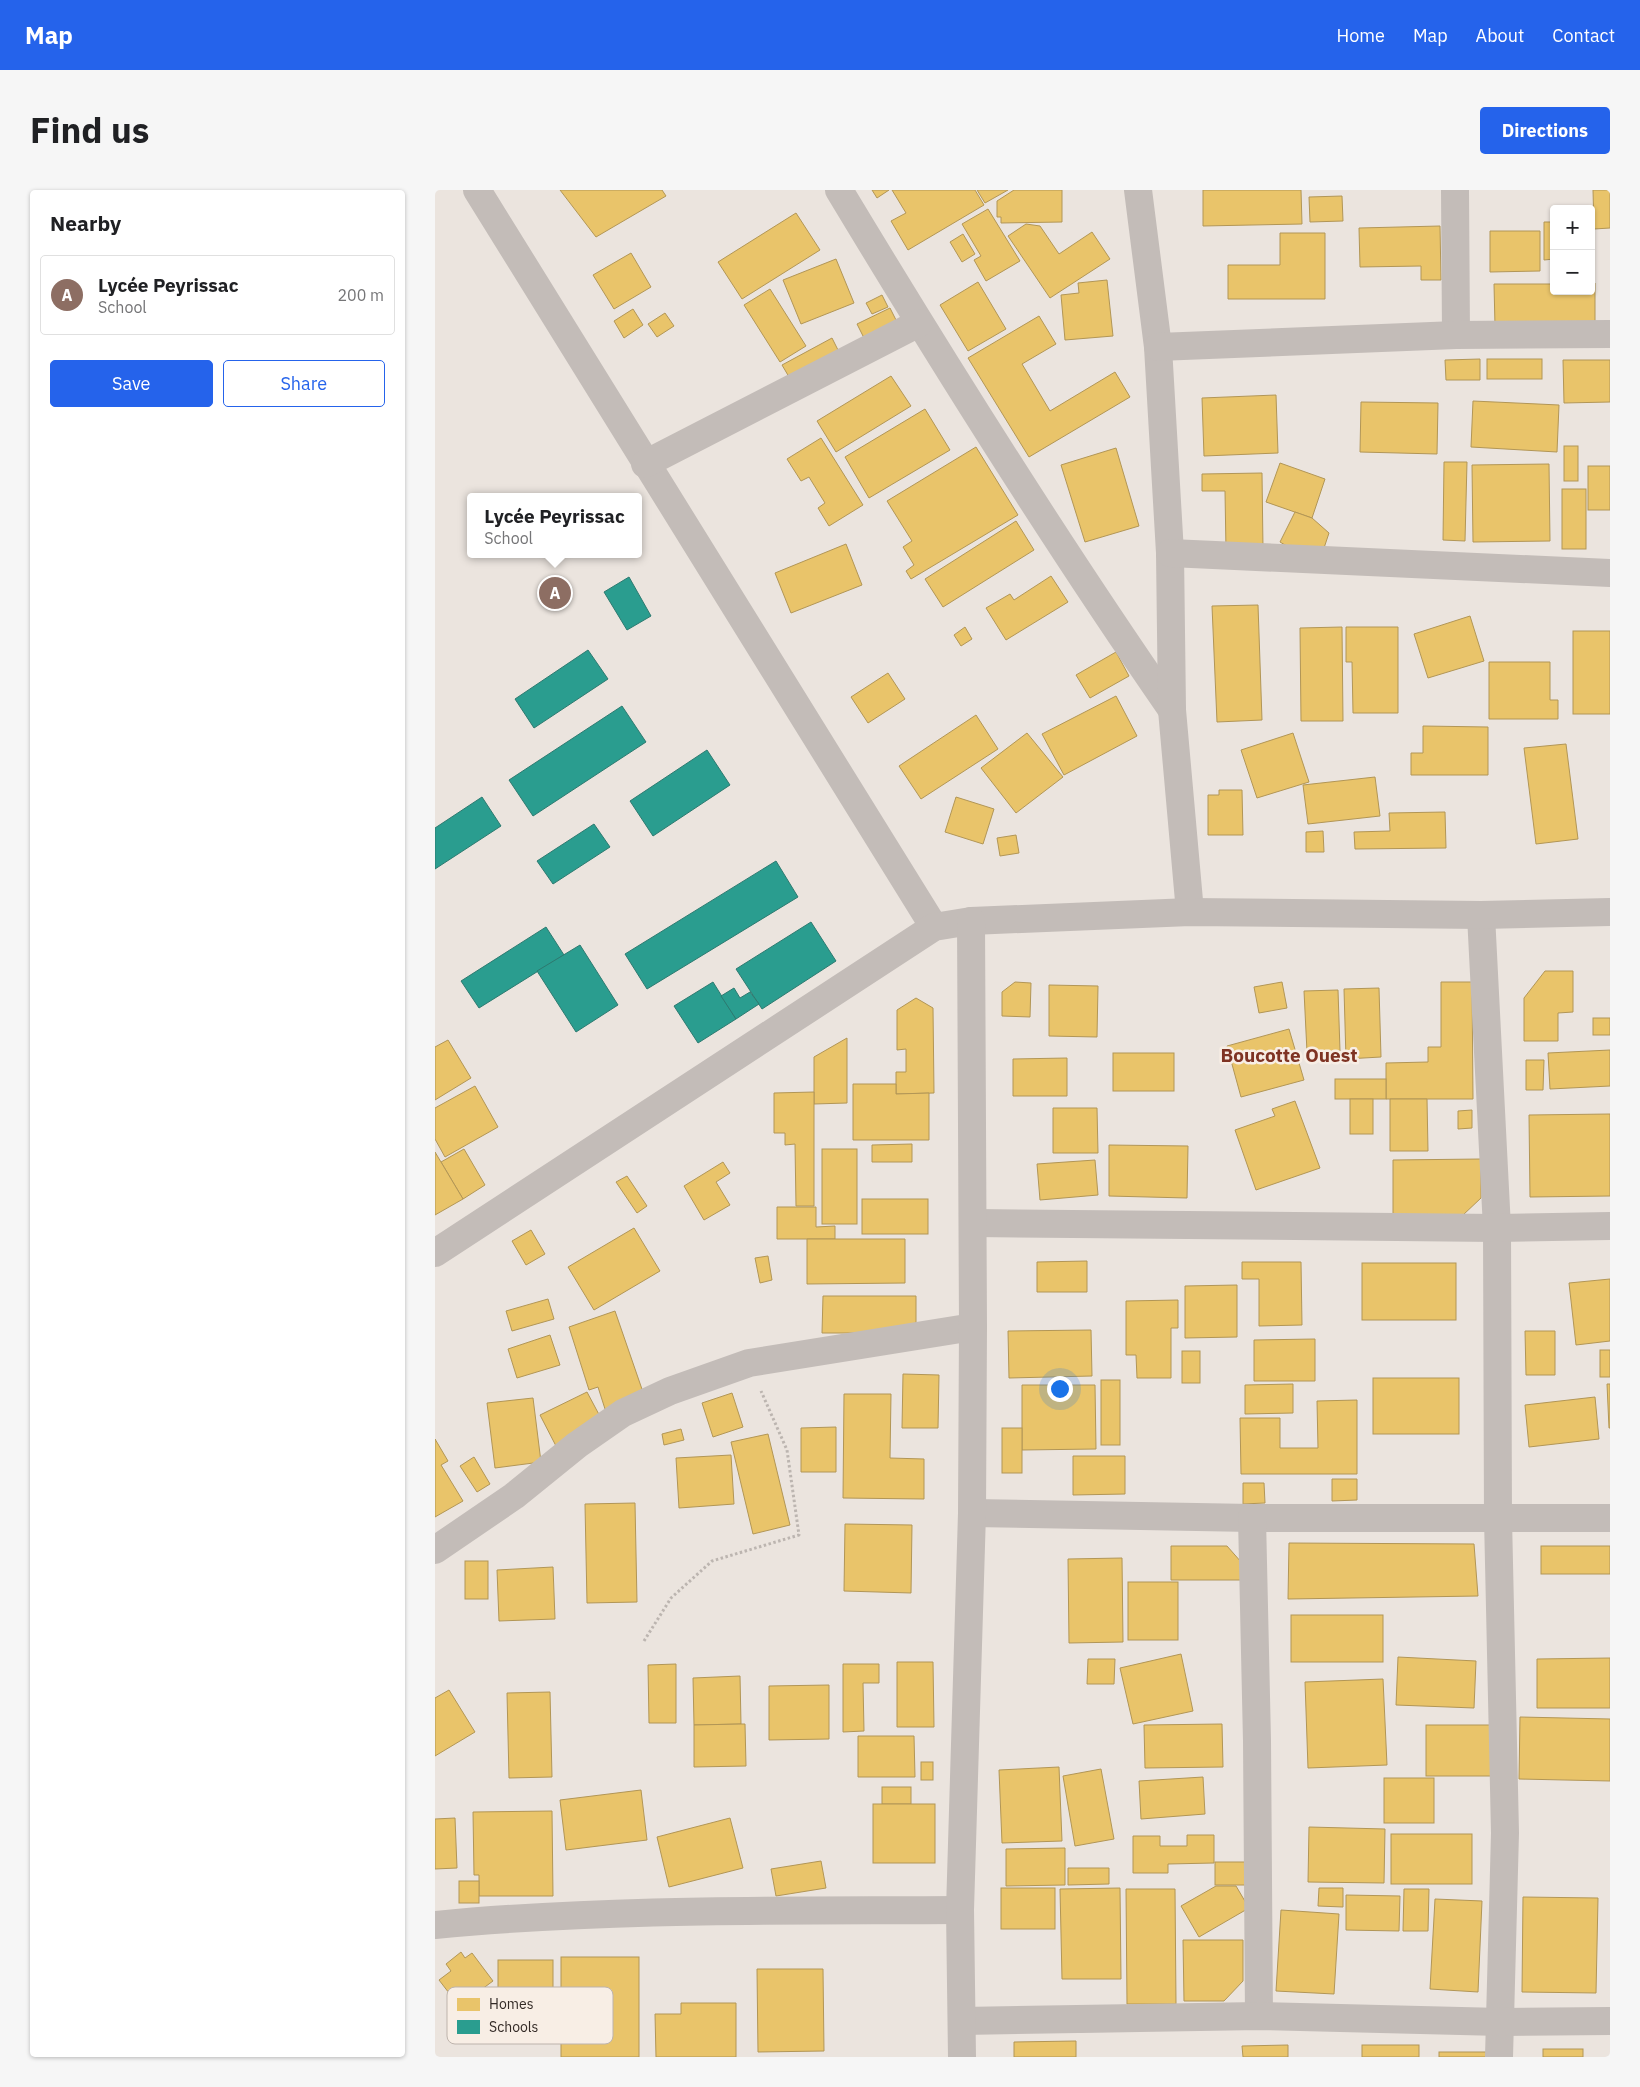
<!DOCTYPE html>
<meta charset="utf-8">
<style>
:root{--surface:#fff;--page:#f6f6f6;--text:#202124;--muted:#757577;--line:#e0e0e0;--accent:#2563eb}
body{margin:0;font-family:"IBM Plex Sans",sans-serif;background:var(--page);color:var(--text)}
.controls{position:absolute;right:15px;top:15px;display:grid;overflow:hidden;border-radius:5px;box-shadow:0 1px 4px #0004}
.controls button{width:45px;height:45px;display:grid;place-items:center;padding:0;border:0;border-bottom:1px solid var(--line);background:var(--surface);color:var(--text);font:25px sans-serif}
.you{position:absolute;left:624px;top:1198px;width:18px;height:18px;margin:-12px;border:4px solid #fff;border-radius:50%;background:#1a73e8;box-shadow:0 0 0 8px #1a73e833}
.badge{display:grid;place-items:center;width:32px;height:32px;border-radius:50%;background:var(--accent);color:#fff;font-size:16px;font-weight:700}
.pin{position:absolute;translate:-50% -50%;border:2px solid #fff;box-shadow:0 1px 5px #0006}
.popup{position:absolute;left:32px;top:303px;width:175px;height:65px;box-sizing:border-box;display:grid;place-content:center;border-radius:5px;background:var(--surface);filter:drop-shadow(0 1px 4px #0005);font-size:16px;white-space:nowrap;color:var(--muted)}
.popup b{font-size:19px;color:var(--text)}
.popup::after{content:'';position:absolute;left:50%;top:100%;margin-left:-10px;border:10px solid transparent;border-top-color:var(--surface)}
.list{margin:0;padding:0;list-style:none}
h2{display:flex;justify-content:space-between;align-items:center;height:65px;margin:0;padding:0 20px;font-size:21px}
h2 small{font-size:16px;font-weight:400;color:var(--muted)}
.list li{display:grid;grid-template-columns:32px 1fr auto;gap:15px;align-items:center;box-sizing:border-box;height:80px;margin:0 10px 10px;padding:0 10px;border:1px solid var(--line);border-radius:5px}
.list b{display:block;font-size:19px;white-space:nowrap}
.list p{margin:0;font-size:16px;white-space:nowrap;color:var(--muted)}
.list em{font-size:16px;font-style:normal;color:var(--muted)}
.actions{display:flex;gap:10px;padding:15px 20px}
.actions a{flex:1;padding:11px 0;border:1px solid var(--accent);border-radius:5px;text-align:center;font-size:18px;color:var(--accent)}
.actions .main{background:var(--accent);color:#fff}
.map{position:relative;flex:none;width:1175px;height:1867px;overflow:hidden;border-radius:5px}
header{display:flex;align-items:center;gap:30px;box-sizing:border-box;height:70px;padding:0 25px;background:var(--accent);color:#fff}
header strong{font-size:24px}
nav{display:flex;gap:28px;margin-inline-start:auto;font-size:18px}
.intro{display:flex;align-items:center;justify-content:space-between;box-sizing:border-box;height:120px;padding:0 30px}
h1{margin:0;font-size:35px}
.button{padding:12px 22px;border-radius:5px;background:var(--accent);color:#fff;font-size:18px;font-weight:700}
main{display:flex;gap:30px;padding:0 30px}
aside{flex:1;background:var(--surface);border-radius:5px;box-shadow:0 1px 4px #0004}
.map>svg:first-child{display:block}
.homes{fill:#e9c46a;stroke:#b29656}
.schools{fill:#2a9d8f;stroke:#2d7a70}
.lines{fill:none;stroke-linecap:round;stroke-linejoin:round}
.path{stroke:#bcb5b0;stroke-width:3;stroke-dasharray:2.5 2.5;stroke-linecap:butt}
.minor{stroke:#c3bcb8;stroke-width:28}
.labels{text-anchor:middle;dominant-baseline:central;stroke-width:5;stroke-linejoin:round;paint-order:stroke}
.neighbourhood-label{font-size:19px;font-weight:bold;fill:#7f3323;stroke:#f8eee5}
.key{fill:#f8eee5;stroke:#bdb3ac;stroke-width:1}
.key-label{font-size:14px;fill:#332a26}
</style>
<header>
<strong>Map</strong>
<nav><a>Home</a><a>Map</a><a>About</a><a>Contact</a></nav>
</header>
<div class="intro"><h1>Find us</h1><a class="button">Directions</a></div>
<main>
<aside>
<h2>Nearby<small></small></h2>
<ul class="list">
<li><span class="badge" style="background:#8d6e63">A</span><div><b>Lycée Peyrissac</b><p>School</p></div><em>200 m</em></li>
</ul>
<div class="actions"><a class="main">Save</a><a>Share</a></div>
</aside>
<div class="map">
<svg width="1175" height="1867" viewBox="0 0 1175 1867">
<rect width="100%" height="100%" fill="#ebe4de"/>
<g class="homes">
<polygon points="125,0 227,0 231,6 161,47"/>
<polygon points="437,0 454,0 442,8"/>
<polygon points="457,0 540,0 549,15 473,60 456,31 471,23"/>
<polygon points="542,0 573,0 550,13"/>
<polygon points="579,0 627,0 627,32 566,33 566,27 562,27 562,11"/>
<polygon points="768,0 866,0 867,34 768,36"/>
<polygon points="1158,0 1175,0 1175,38 1159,39"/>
<polygon points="907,6 908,31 875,32 874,7"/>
<polygon points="553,19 585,71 551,91 539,70 546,66 527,34"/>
<polygon points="361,23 385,60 307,109 283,72"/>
<polygon points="1109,32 1119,32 1119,69 1109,70"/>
<polygon points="591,34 605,36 624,64 657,42 675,69 615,108 573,46"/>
<polygon points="1005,36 1006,90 986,90 986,76 925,77 924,38"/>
<polygon points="1055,41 1105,41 1105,81 1055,82"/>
<polygon points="845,43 890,43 890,109 793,109 793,75 845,75"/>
<polygon points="528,44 540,64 527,72 515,52"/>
<polygon points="196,63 216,97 179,119 158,85"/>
<polygon points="401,69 419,113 366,134 348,90"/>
<polygon points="672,90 678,146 630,150 626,105 644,103 643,93"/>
<polygon points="543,92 571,139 533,161 505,115"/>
<polygon points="1156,93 1160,93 1160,134 1060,136 1059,94 1119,94 1119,101 1156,101"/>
<polygon points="335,99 371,156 345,172 309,115"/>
<polygon points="447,105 453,117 437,124 431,113"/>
<polygon points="455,118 464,136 431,152 422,134"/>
<polygon points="198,119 208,135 189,148 179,131"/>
<polygon points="230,123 239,136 222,147 213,134"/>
<polygon points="604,126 621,154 587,174 615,221 680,182 695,207 594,267 533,168"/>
<polygon points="397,148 406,166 357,192 347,175"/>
<polygon points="1045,169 1045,190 1011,190 1010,170"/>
<rect x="1052" y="169" width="55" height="20"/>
<polygon points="1128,170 1175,170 1175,212 1129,213"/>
<polygon points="456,186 476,216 401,262 382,231"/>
<polygon points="841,205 843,263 769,266 767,208"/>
<polygon points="1038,211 1124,215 1122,262 1036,257"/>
<polygon points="926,212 1003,213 1002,264 925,262"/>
<polygon points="490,219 515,260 434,308 410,267"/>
<polygon points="386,248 428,315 394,336 383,318 390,313 374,287 366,291 352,269"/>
<rect x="1129" y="256" width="14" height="35"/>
<polygon points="541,257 583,325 476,389 471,381 479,375 468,357 477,351 452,311"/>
<polygon points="681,258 704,336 650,352 626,275"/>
<polygon points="1009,272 1032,272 1030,351 1008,350"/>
<polygon points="845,273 890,289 877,328 831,312"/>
<polygon points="1114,274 1115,351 1038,352 1037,275"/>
<rect x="1153" y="276" width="22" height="44"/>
<polygon points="827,283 828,359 791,360 790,301 767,301 767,284"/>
<rect x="1127" y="299" width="24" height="60"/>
<polygon points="860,322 877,328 894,343 886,367 865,364 845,352"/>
<polygon points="581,331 599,360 508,417 490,389"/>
<polygon points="411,354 427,395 356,423 340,383"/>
<polygon points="616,386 633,412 571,450 551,418 575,404 579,410"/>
<polygon points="823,415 827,530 782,532 777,416"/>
<polygon points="1035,426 1049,471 993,488 979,444"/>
<polygon points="530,437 537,449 526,456 519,445"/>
<polygon points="907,437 908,531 866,531 865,438"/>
<polygon points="911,437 963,437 963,523 918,523 917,472 911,472"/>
<rect x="1138" y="441" width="37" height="83"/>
<polygon points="681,462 694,486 655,508 641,485"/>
<polygon points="1054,472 1115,472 1115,510 1123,510 1123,529 1054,529"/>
<polygon points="453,483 470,509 433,533 416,507"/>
<polygon points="681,506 702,546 629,585 607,544"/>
<polygon points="541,525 563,559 486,609 464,576"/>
<polygon points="988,536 1053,537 1053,585 976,585 976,563 988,563"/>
<polygon points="592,543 628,587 581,623 546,578"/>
<polygon points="858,543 874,592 822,608 806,560"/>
<polygon points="1131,554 1143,649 1101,654 1089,558"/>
<polygon points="940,587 945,626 873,634 868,595"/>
<polygon points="784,600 807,600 808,645 773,645 773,605 784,605"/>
<polygon points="521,607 559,619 548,654 510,642"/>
<polygon points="1010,622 1011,658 920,659 919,642 955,641 954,623"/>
<polygon points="888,641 889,662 871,662 871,642"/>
<polygon points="581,645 584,663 565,666 562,648"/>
<polygon points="1110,781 1138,781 1138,822 1123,823 1123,851 1089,851 1089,808"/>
<polygon points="580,792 596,793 595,827 567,826 567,802"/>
<polygon points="847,792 852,818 824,823 819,797"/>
<polygon points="1006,792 1037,792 1038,909 951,909 951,873 993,872 993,857 1006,857"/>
<polygon points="614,795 663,796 662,847 614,846"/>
<polygon points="944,798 946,867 911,869 909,799"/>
<polygon points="903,800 905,861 872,862 869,801"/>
<polygon points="481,808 498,818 499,903 461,904 461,882 471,882 471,859 462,860 462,820"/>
<rect x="1158" y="828" width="17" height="17"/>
<polygon points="854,839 869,890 806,907 792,856"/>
<polygon points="412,848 412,913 379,914 379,867"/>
<polygon points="13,850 36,888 0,910 0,857"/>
<polygon points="1175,860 1175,896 1115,899 1113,863"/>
<rect x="678" y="863" width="61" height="38"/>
<polygon points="632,868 632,906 578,906 578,869"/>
<polygon points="1091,870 1109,870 1108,900 1091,900"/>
<rect x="900" y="889" width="51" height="20"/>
<polygon points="418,894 461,894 461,904 494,903 494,950 418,950"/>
<polygon points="40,896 63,937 10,967 0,949 0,918"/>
<polygon points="379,902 379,1016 361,1016 360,954 350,955 350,943 339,943 339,903"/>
<rect x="915" y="909" width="23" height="35"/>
<polygon points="955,909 992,909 993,961 955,961"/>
<polygon points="860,911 885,978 821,1000 800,940 840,926 837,919"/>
<polygon points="618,918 662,918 663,963 618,963"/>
<polygon points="1037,920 1037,938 1023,939 1023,921"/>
<polygon points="1175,924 1175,1006 1095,1007 1094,925"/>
<polygon points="477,954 477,972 437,972 437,955"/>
<polygon points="674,955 753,956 752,1008 674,1006"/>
<polygon points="29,959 50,995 28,1009 6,972"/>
<rect x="387" y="959" width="35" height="75"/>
<polygon points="0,962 28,1009 0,1025"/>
<polygon points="1046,969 1046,1008 1028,1025 958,1026 958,970"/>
<polygon points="660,970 663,1005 605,1010 602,974"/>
<polygon points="288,972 295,983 281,992 295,1015 269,1030 249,996"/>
<polygon points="192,986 212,1016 202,1023 181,992"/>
<rect x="427" y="1009" width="66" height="35"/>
<polygon points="342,1017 381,1017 381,1037 400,1036 400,1049 342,1049"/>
<polygon points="199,1038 225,1081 159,1120 133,1077"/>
<polygon points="96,1040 110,1064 91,1075 77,1051"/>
<polygon points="372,1049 470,1049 470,1093 372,1094"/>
<polygon points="333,1066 337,1090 325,1093 320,1068"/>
<polygon points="652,1071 652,1102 602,1102 602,1072"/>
<polygon points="807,1072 866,1072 867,1135 824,1136 824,1089 807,1089"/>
<rect x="927" y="1073" width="94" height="57"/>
<polygon points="1175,1089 1175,1151 1141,1155 1134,1093"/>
<polygon points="802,1095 802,1147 750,1148 750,1096"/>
<polygon points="388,1106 481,1106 481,1143 387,1143"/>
<polygon points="113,1109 119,1129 77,1141 71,1121"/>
<polygon points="743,1110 743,1138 736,1138 736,1188 702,1188 701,1165 691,1165 691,1111"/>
<polygon points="180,1121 209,1205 170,1219 163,1197 154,1200 134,1137"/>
<polygon points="656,1140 657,1186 574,1188 573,1141"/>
<polygon points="1090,1141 1120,1141 1120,1185 1091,1185"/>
<polygon points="115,1145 125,1175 82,1188 73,1159"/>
<polygon points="880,1149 880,1191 819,1191 819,1150"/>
<rect x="1165" y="1160" width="10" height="27"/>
<rect x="747" y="1161" width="18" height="32"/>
<polygon points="468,1184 504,1185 503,1238 467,1238"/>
<rect x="938" y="1188" width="86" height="56"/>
<rect x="666" y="1190" width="19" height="65"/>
<polygon points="858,1194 858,1223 810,1224 810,1195"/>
<polygon points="1172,1194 1175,1194 1175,1238 1174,1238"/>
<polygon points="587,1195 660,1195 661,1259 587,1260"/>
<polygon points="152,1202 168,1232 121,1256 105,1225"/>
<polygon points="297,1203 308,1237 278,1247 267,1213"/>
<polygon points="409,1204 456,1204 455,1268 489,1269 489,1309 408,1308"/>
<polygon points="1160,1207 1164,1249 1094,1257 1090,1215"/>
<polygon points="98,1208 106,1272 60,1278 52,1213"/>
<polygon points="922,1210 922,1284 806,1284 805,1228 845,1228 845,1258 883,1258 882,1211"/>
<polygon points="401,1237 401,1282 366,1282 366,1238"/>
<rect x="567" y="1238" width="20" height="45"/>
<polygon points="246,1239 249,1250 229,1255 227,1244"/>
<polygon points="333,1244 355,1335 318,1344 296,1252"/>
<polygon points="0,1249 13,1271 6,1275 28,1311 0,1327"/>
<polygon points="296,1265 299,1314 244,1318 241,1268"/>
<polygon points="638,1266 690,1266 690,1304 638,1305"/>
<polygon points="39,1267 55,1294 42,1302 25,1276"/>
<polygon points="897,1289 922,1289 922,1310 897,1311"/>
<polygon points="808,1293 829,1293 830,1313 808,1314"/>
<polygon points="200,1313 202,1412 152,1413 150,1314"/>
<polygon points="410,1334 477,1335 476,1403 409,1401"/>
<polygon points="854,1353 1039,1354 1043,1406 853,1409"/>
<polygon points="736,1356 792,1356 807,1373 807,1390 736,1390"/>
<rect x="1106" y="1356" width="69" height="28"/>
<polygon points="687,1368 688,1452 634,1453 633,1369"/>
<rect x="30" y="1371" width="23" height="38"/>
<polygon points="118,1377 120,1429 64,1431 62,1380"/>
<rect x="693" y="1392" width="50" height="58"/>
<rect x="856" y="1425" width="92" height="47"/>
<polygon points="746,1464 758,1521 698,1534 685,1478"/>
<polygon points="963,1467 1041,1471 1039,1518 961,1515"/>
<polygon points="1175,1468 1175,1518 1102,1518 1102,1469"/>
<polygon points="653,1469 680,1469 679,1494 652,1494"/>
<polygon points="462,1472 498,1472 499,1537 462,1537"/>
<polygon points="241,1474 241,1533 214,1533 213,1475"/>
<polygon points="408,1474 444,1474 444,1493 428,1493 429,1541 408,1542"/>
<polygon points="305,1486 306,1534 259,1535 258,1488"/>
<polygon points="948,1489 952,1575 873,1578 870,1492"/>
<polygon points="394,1495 394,1549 334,1550 334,1496"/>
<polygon points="14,1500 40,1542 0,1566 0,1508"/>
<polygon points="115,1502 117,1587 74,1588 72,1503"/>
<polygon points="1085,1527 1175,1529 1175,1591 1084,1589"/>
<polygon points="306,1534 310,1534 311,1576 259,1577 259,1535"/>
<polygon points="787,1534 788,1577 710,1578 709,1535"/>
<rect x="991" y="1535" width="67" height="51"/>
<polygon points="423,1546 479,1546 480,1587 423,1587"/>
<rect x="486" y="1572" width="12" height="18"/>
<polygon points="624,1577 627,1651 567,1653 564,1580"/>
<polygon points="666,1579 679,1649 640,1656 628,1586"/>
<polygon points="768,1587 770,1624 706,1629 704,1591"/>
<rect x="949" y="1588" width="50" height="45"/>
<rect x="447" y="1597" width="29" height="17"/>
<polygon points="206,1600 212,1650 131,1660 125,1610"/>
<rect x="438" y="1614" width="62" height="59"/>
<polygon points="117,1621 118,1706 44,1706 44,1685 39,1685 38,1622"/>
<polygon points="20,1628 22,1678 0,1679 0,1629"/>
<polygon points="295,1628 308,1678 234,1697 222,1647"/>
<polygon points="874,1637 950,1639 949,1693 873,1692"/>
<rect x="956" y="1644" width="81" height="50"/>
<polygon points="752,1645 779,1645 779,1673 733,1674 733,1683 698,1683 698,1646 725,1646 725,1656 752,1656"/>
<polygon points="630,1658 630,1695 571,1696 571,1659"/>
<polygon points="386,1671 391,1698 341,1706 336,1679"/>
<rect x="780" y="1672" width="33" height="23"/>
<polygon points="633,1678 674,1678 674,1694 633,1695"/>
<rect x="24" y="1691" width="20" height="22"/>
<polygon points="781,1696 801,1696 814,1718 764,1747 746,1716"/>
<rect x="566" y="1698" width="54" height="41"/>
<polygon points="685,1698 686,1789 627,1789 625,1699"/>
<polygon points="884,1698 908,1698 908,1717 883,1716"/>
<polygon points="691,1699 740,1699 741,1814 692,1814"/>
<polygon points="969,1699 994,1699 993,1741 968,1741"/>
<polygon points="911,1705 965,1706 964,1741 911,1740"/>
<polygon points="1088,1707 1163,1708 1161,1803 1087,1802"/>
<polygon points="1000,1709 1047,1711 1043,1802 995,1799"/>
<polygon points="846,1720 904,1724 899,1804 841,1801"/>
<polygon points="748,1750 808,1750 808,1791 789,1811 749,1811"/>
<polygon points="26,1762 30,1768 37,1763 58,1791 24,1816 4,1790 16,1781 11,1774"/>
<rect x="126" y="1767" width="78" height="100"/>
<rect x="63" y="1770" width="55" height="54"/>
<polygon points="322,1779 388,1779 389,1861 323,1862"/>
<polygon points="246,1813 301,1813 301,1867 221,1867 220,1824 246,1824"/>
<polygon points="641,1851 641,1867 579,1867 579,1852"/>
<polygon points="853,1855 853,1867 808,1867 807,1856"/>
<rect x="927" y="1855" width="57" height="12"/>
<rect x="1108" y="1859" width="40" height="8"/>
<rect x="1004" y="1862" width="51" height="5"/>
</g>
<g class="schools">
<polygon points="194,387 216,426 192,440 169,402"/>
<polygon points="153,460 173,489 99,538 80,509"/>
<polygon points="187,516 211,552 98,626 74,590"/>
<polygon points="272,560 295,595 218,646 195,611"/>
<polygon points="47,607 66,636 0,679 0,638"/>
<polygon points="159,634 175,657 118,694 102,671"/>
<polygon points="341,671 363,707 212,799 190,764"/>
<polygon points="376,732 401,771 327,819 301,779"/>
<polygon points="111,737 129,765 44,818 26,791"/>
<polygon points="145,755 183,815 141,842 102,781"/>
<polygon points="278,792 301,829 263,853 239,816"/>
<polygon points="299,798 305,808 315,802 324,814 301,829 286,806"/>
</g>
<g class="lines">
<polyline class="path" points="209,1451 236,1408 277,1371 364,1345 352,1260 326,1201"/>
<g class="minor">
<polyline points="42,0 499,737"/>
<path d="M404,0C510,176 620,351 737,520"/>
<polyline points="703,0 723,157 735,363 737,520 755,722"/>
<polyline points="1020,0 1021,145"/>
<polyline points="723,157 1021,145 1175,144"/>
<polyline points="210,274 484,133"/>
<polyline points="735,363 1175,383"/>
<polyline points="1046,725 1062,1038 1063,1328 1070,1643 1064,1867"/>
<polyline points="539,1033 1062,1038 1175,1036"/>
<polyline points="0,1063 499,737 536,731 755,722 1046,725 1175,722"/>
<polyline points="537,1323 817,1328 1175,1328"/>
<polyline points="817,1328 822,1551 824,1826"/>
<polyline points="0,1360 79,1306 142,1255 188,1223 235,1201 314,1173 538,1137"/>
<path d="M0,1735C174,1718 350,1721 525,1720"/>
<polyline points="527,1831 824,1826 1066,1832 1175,1831"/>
<polyline points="527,1867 525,1720 537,1323 538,1137 536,731"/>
</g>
</g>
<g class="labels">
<g class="neighbourhood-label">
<text x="854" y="865">Boucotte Ouest</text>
</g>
</g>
<rect x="12" y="1797" width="166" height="57" rx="8" class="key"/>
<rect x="22" y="1808" width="23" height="13" fill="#e9c46a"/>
<rect x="22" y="1830" width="23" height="14" fill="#2a9d8f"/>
<g class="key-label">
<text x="54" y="1819">Homes</text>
<text x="54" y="1842">Schools</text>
</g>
</svg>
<div class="controls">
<button>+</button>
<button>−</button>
</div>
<div class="you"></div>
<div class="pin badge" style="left:120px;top:403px;background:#8d6e63">A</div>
<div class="popup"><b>Lycée Peyrissac</b>School</div>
</div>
</main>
